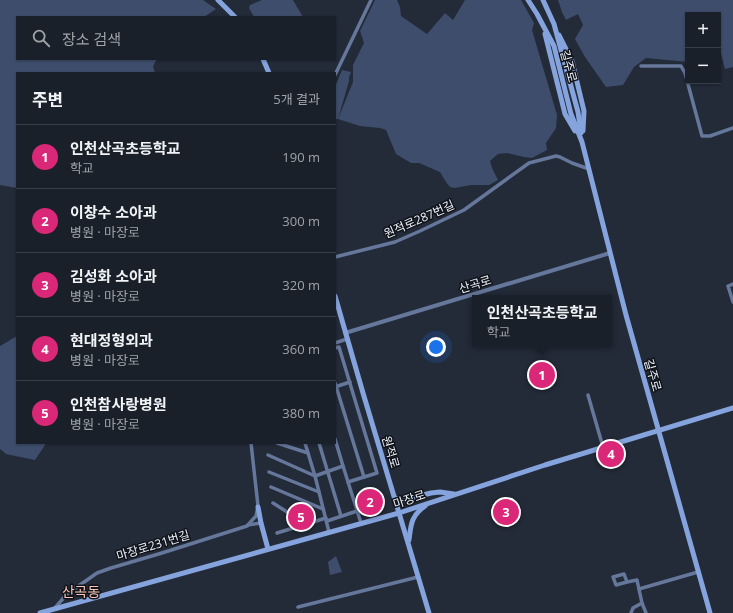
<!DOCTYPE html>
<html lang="ko">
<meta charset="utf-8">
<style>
:root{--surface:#1a202a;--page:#272d36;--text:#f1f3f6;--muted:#9fa3a8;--line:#383e47;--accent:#db2777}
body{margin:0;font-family:"Open Sans","Noto Sans KR",sans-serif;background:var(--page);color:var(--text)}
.controls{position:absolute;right:12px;top:12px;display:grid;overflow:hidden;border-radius:0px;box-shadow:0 1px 3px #0004}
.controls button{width:36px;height:36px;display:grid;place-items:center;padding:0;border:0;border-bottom:1px solid var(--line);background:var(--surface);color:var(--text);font:20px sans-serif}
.you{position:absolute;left:436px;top:347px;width:14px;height:14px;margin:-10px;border:3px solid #fff;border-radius:50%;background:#1a73e8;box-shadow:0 0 0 6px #1a73e833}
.badge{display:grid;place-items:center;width:26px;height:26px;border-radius:50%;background:var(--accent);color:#fff;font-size:13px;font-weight:700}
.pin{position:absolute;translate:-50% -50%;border:2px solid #fff;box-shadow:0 1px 4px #0006}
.popup{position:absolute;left:472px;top:295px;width:140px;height:52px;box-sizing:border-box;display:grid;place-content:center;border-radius:0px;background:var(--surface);filter:drop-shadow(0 1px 3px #0005);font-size:13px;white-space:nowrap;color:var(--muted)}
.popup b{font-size:15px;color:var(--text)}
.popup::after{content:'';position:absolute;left:50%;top:100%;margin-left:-8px;border:8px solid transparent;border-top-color:var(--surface)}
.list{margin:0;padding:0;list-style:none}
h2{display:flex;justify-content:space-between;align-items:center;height:52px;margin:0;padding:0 16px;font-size:17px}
h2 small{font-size:13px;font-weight:400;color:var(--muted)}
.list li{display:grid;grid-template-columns:26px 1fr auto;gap:12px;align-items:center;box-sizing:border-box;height:64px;padding:0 16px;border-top:1px solid var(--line)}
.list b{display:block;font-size:15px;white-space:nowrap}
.list p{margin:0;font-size:13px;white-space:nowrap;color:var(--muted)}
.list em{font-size:13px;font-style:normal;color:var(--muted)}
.icon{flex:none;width:22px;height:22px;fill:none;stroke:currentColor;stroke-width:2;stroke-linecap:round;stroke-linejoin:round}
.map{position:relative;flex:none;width:733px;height:613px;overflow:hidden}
.search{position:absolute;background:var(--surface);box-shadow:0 1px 3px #0004;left:16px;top:16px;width:320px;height:44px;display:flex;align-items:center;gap:10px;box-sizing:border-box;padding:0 14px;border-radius:0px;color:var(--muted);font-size:15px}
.panel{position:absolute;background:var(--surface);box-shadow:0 1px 3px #0004;left:16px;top:72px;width:320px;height:372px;border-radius:0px}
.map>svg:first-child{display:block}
.green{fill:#3e4d6b}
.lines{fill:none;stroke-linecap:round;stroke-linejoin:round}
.minor{stroke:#65779b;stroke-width:3.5}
.tertiary{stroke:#65779b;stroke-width:4}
.secondary{stroke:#85a3dc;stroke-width:5}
.labels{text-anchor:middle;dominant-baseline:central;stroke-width:3;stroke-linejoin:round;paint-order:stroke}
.street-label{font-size:12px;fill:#eef3fc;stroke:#101319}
.quarter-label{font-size:14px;fill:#f6c5b6;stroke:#101319}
</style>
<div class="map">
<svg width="733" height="613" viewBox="0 0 733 613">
<rect width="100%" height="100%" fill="#232a38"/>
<g class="green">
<polygon points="0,0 203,0 216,9 204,17 17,17 17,59 157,59 153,66 155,73 17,73 17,188 0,185"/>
<polygon points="262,0 293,0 303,17 254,17 249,8 250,5"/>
<polygon points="375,0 397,0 400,7 401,16 427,34 445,13 453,20 465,0 521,0 534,23 532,30 557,115 556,128 546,143 547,150 532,158 524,157 507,153 498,154 490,161 492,168 498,180 489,185 471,185 455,188 450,187 446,182 440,172 419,163 411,163 396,154 386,130 380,128 360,126 338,119 353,82 353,65 364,43 360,31"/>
<polygon points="558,0 733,0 733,67 725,69 721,53 718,50 718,15 688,15 688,62 646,58 634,67 623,85 606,87 585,57 575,39 583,25 578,14 566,20 562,12"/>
<polygon points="342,70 351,72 349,77 349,81 338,119 335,119 335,87"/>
<polygon points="17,336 17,443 45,443 45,445 35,460 6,454 0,449 0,346"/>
<polygon points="336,556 342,572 330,575 328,562"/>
</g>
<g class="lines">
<g class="minor">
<polyline points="641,66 681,66 685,73 702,136 710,136 733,128"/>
<polyline points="335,75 371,0"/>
<polyline points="335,257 395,242 420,231 464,210 529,163 556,156 560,157 572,163 589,169"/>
<polyline points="733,284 728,286 733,302"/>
<polyline points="335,343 347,339"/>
<polyline points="335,348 339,347 377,473 348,482"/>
<polyline points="335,383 364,477"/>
<polyline points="335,387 350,382"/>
<polyline points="588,395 603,447"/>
<polyline points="335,439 343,466"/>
<polyline points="277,443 308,453"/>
<polyline points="305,443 315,476"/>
<polyline points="319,443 341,516"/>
<polyline points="268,455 315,476"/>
<polyline points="269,472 319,492"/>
<polyline points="271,487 323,509"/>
<polyline points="273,503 306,524"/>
<polyline points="327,521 357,511"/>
<polyline points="248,525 261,523"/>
<polyline points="329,532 315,476 343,466 361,523"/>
<polyline points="277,533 326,518"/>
<polyline points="627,582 624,574 613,577 616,585 627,582 637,580 642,603 646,613"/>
<polyline points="639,589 698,572"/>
<polyline points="298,607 418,577"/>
<polyline points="54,609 67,594 97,573 111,568 162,553 247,526 256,516 258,506 251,443"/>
<polyline points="631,613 633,608 642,603"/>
</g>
<polyline class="tertiary" points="345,333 610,253"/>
<g class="secondary">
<polyline points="218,0 235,17"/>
<polyline points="528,0 537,14 554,46 571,114 582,142 626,315 710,613"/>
<polyline points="543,0 554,24 578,112 581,133"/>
<polyline points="545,34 565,114 575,131"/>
<polyline points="559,35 572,61 584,111 583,131"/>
<polyline points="263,59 269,73"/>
<polyline points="335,296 363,393 429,613"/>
<polyline points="395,498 400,501 431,493 440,492 454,494"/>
<polyline points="258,507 261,523 268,549"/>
<path d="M409,540C411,524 411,516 425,506"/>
<polyline points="40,613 399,513 545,465 733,408"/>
</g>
</g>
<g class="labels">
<g class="street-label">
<text transform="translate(569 66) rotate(75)">길주로</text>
<text transform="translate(419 219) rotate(-24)">원적로287번길</text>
<text transform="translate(475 284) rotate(-17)">산곡로</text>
<text transform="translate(653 375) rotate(74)">길주로</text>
<text transform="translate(391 452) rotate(73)">원적로</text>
<text transform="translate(409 499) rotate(-18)">마장로</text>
<text transform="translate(153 545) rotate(-17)">마장로231번길</text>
</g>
<g class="quarter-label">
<text x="81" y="591">산곡동</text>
</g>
</g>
</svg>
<div class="controls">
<button>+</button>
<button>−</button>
</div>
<div class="you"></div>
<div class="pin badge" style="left:542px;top:375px">1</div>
<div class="popup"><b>인천산곡초등학교</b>학교</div>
<div class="pin badge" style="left:370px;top:502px">2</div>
<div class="pin badge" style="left:506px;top:512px">3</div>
<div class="pin badge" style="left:611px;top:454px">4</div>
<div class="pin badge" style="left:301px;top:517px">5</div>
<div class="search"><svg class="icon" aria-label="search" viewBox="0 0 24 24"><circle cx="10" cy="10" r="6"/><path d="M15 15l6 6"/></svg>장소 검색</div>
<section class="panel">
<h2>주변<small>5개 결과</small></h2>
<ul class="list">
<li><span class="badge">1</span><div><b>인천산곡초등학교</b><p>학교</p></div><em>190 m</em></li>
<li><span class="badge">2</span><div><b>이창수 소아과</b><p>병원 · 마장로</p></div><em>300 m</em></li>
<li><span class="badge">3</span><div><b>김성화 소아과</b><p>병원 · 마장로</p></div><em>320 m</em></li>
<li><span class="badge">4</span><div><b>현대정형외과</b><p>병원 · 마장로</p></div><em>360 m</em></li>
<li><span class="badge">5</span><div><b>인천참사랑병원</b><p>병원 · 마장로</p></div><em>380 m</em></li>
</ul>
</section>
</div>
